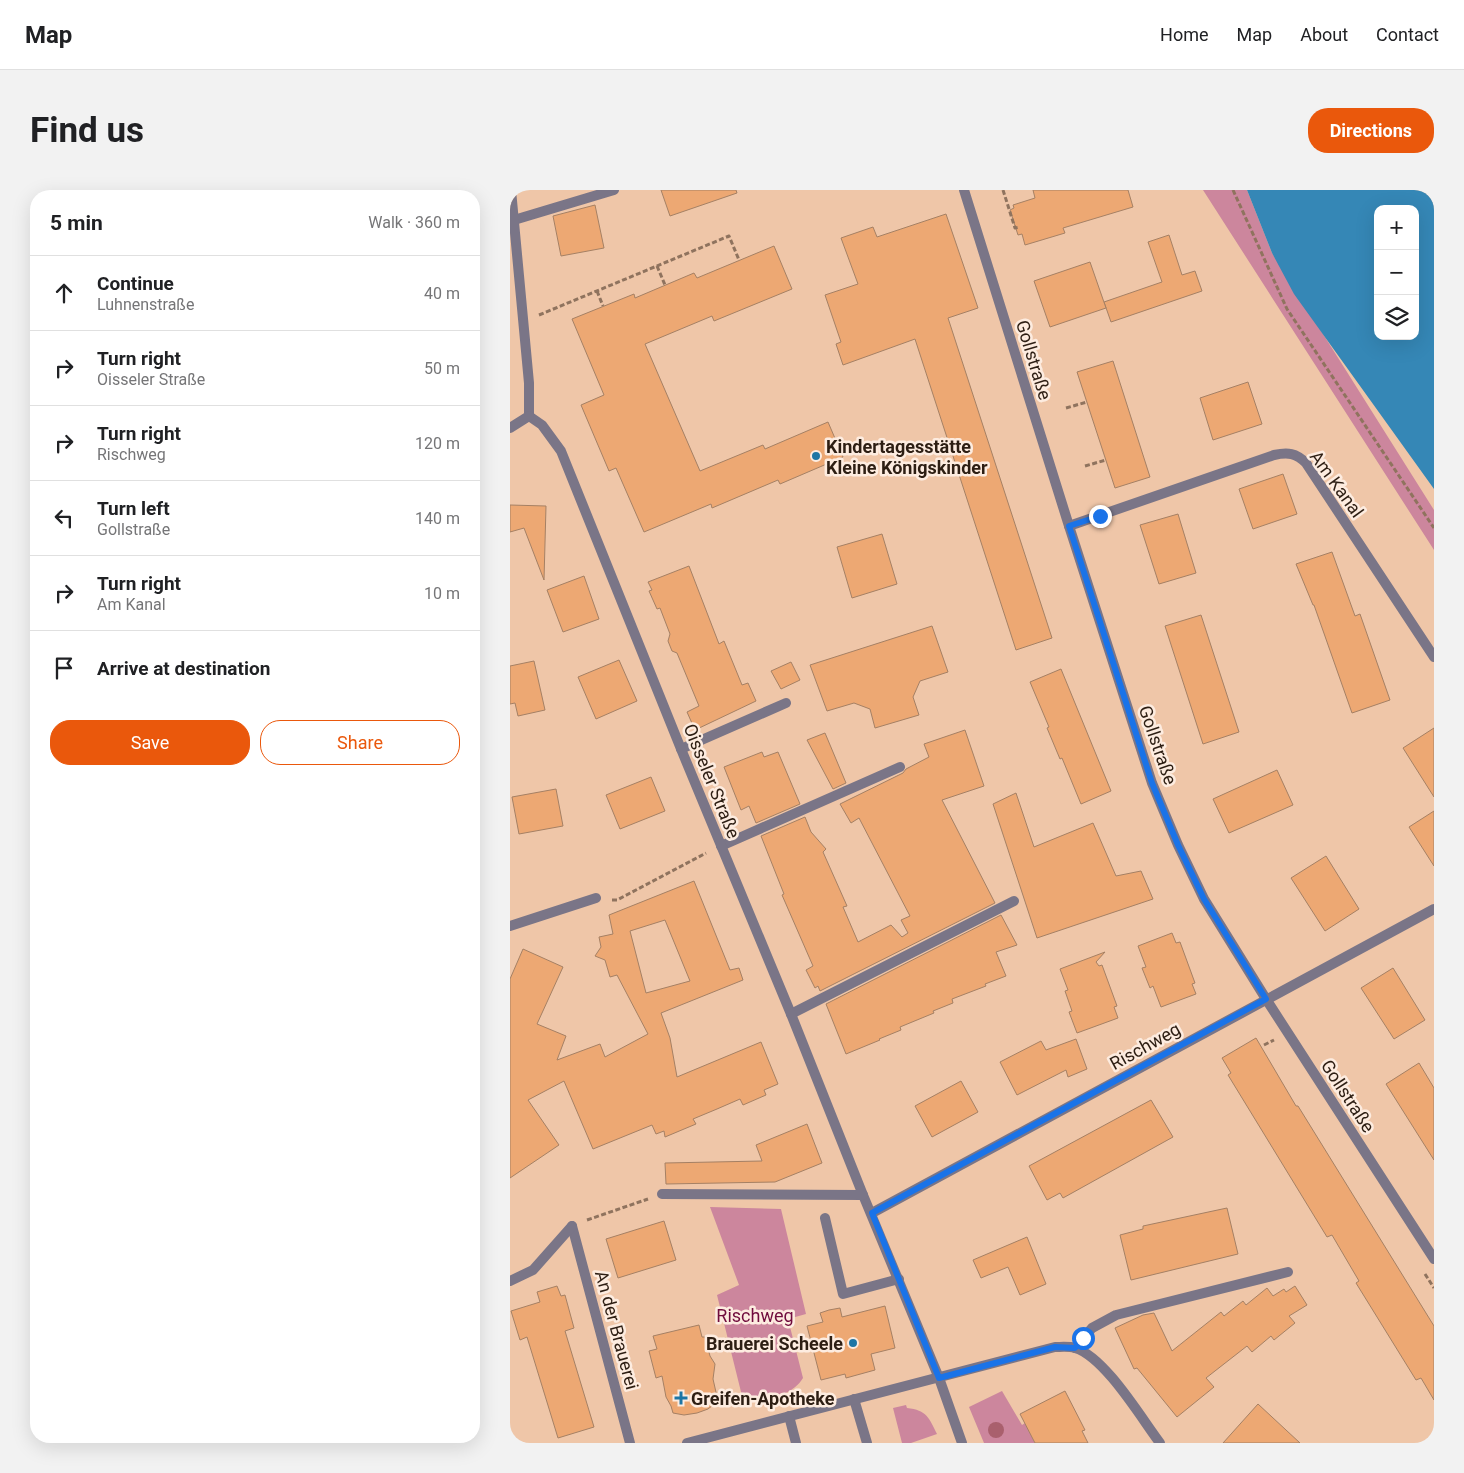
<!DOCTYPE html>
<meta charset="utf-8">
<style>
:root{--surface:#fff;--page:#f2f2f2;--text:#202124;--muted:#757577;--line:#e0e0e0;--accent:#ea580c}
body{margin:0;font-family:Roboto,sans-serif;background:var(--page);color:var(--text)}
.controls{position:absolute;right:15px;top:15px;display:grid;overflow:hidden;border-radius:10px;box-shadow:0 5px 20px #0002}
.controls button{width:45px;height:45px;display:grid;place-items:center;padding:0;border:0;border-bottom:1px solid var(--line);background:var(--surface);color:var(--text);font:25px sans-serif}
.stop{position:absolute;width:15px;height:15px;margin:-11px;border:4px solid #1a73e8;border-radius:50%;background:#fff}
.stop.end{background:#1a73e8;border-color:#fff;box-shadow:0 1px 5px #0008}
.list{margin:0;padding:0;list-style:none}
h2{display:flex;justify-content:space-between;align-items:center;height:65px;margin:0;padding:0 20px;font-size:21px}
h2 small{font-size:16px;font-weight:400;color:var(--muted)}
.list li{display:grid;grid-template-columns:32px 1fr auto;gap:15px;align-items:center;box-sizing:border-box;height:75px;padding:0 20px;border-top:1px solid var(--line)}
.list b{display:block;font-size:19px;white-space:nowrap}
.list p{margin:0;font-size:16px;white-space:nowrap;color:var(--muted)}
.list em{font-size:16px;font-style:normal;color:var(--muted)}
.actions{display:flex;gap:10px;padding:15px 20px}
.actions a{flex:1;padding:11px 0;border:1px solid var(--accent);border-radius:20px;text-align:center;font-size:18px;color:var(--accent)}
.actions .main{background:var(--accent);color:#fff}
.icon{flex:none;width:28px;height:28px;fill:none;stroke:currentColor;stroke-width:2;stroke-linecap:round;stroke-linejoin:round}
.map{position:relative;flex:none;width:924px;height:1253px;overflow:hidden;border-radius:20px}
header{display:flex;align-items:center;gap:30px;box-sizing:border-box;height:70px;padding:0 25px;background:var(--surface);border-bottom:1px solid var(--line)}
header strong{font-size:24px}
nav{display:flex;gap:28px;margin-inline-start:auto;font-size:18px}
.intro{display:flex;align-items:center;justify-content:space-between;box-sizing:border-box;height:120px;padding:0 30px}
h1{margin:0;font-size:35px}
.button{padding:12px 22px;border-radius:20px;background:var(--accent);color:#fff;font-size:18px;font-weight:700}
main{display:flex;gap:30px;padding:0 30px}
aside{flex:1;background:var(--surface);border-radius:20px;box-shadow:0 5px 20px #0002}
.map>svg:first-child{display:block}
.green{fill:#cc869d}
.water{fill:#3587b6;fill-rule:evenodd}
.building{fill:#eda873;stroke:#a58064;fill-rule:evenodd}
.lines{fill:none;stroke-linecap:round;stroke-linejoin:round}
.path{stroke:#8f735e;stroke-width:3;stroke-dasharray:5 2.5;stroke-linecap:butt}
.lane{stroke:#7a7587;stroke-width:10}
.street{stroke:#7a7587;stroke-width:10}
.tree{fill:#a9606d}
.route{stroke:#1a73e8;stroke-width:6}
.poi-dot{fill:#1e76a5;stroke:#fdece0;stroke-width:2}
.labels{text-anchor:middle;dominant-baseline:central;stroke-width:5;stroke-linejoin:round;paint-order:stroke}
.street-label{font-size:18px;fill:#2d1e13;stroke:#fdece0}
.poi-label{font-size:18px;font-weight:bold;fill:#2d1e13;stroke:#fdece0;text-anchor:start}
.park-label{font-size:18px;fill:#700c3d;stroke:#fdece0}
</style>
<header>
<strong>Map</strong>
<nav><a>Home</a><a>Map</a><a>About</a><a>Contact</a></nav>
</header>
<div class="intro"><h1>Find us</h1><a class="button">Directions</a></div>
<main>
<aside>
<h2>5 min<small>Walk · 360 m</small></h2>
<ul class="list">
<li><svg class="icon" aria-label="ahead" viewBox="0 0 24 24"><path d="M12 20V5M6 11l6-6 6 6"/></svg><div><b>Continue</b><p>Luhnenstraße</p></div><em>40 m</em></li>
<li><svg class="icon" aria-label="right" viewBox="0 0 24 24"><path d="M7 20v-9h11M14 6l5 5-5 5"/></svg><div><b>Turn right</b><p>Oisseler Straße</p></div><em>50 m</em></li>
<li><svg class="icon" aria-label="right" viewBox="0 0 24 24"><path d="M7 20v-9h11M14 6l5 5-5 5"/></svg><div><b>Turn right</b><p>Rischweg</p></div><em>120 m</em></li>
<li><svg class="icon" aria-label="left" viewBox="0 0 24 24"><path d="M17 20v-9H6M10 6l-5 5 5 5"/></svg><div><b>Turn left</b><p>Gollstraße</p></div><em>140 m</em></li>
<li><svg class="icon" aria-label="right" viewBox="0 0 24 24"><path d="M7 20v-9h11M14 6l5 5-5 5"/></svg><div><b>Turn right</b><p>Am Kanal</p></div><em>10 m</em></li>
<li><svg class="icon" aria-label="arrive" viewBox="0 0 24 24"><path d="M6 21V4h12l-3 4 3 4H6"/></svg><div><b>Arrive at destination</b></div></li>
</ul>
<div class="actions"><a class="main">Save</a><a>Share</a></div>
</aside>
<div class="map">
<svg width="924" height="1253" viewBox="0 0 924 1253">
<rect width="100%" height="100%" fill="#efc6a8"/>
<g class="green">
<polygon points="693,0 737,0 762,63 924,320 924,360"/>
<path d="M200,1017L271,1019L296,1124L278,1129L293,1188C281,1208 254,1209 234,1214L207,1105L229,1095Z"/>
<polygon points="492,1201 512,1235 515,1233 525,1253 474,1253 459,1217"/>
<path d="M396,1215L397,1218C417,1220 419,1228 427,1244L401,1253H392L383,1218Z"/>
</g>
<path class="water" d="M737,0H924V299L784,104L762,63ZM868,19H905V146H868Z"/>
<g class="building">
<polygon points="151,0 226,0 227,3 160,26"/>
<polygon points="523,0 618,0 623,17 553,38 555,43 515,55 512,44 508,45 500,20 504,18 503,15 525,8"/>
<polygon points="85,15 94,58 51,66 43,26"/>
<polygon points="436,24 468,118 438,128 542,448 506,460 405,149 333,175 326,154 331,152 315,105 348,94 331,48 363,37 367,47"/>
<polygon points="659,45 672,85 685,81 692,101 601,132 594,112 652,92 638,52"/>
<polygon points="264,56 282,99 204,131 202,126 135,154 190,281 253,255 255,259 318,232 333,267 270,294 268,290 202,318 201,314 134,342 106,278 99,281 71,215 94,205 62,129 124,104 125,108 184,83 187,88"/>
<polygon points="580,72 596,118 540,137 524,91"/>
<polygon points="603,171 640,287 605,298 567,182"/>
<polygon points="738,192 752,234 703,250 690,208"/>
<polygon points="773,284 787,324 743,339 729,299"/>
<polygon points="0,315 36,316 34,390 14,338 0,342"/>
<polygon points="668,324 686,383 649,394 630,335"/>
<polygon points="372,344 387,394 342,408 327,357"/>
<polygon points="822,362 845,426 850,424 880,510 842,523 804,415 803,415 786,374"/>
<polygon points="179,376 209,454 214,451 232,495 238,493 246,511 185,540 177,522 189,516 167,463 162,461 158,451 160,444 150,418 147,419 139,401 142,400 138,392"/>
<polygon points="74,386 89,429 53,442 37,400"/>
<polygon points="691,425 729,542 693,554 655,436"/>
<polygon points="422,436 438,482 410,491 403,507 409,525 365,538 360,519 344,513 317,521 300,475"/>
<polygon points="109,470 127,511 86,529 68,487"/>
<polygon points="24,471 35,520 8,526 5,513 0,514 0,476"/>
<polygon points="281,472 290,490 271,499 261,481"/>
<polygon points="551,479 601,601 571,614 552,568 550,569 537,538 539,537 520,492"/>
<polygon points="924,538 924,607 893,558"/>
<polygon points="455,540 474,596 432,610 485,713 310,801 308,796 305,798 296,780 303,776 272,705 274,704 251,646 295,627 301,642 316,659 313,662 337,716 333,717 348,752 381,735 392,747 398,743 391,730 400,726 349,628 341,633 330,614 393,583 396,579 419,567 414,554"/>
<polygon points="315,543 336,593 323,599 297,550"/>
<polygon points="252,562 254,567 268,562 290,614 246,633 239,616 231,620 214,577"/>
<polygon points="767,580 783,615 719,643 703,609"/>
<polygon points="141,587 155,621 110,639 96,605"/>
<polygon points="46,599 53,636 9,644 2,607"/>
<polygon points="506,603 524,657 583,633 606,686 631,681 643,709 527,748 483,614"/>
<polygon points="924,621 924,676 899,637"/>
<polygon points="816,666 849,719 815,741 781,688"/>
<path d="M184,691L220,780L229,778L233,790L151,823L160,848L167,887L251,852L268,894L254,900L256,905L233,915L230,909L207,919L183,929L186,934L155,947L154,941L146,944L142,935L83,959L54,891L18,910L49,955L0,988V789L13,759L53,777L27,834L56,846L47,870L90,854L95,867L138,844L107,785L100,787L95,770L85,766L91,757L89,747L103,744L99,725ZM155,730L180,791L136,803L120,741Z"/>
<polygon points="491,725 507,755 486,762 496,786 475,794 476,796 442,809 443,813 423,821 424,823 390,837 391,840 369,849 370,850 336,864 316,814"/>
<polygon points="662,743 666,753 670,752 685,793 682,794 686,804 651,817 643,796 640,798 632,778 636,777 628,756"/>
<polygon points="595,762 586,772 589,776 592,775 607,816 604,817 608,828 567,843 559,822 562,821 555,801 558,800 550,779"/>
<polygon points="883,778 915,830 884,849 851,798"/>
<polygon points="746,848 786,916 788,916 924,1136 924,1210 911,1188 906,1190 846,1093 849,1091 822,1045 817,1047 718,885 721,883 712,868"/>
<polygon points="566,849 577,879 558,887 556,880 507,905 490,872 531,851 536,860"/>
<polygon points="909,873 924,898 924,970 876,894"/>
<polygon points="451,891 468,922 422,947 405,916"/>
<polygon points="641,910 663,947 553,1008 550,1003 537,1010 519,976"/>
<polygon points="297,934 312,973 265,992 156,994 155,973 252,971 246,955"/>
<polygon points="717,1018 728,1064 621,1090 610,1045 633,1039 633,1036"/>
<polygon points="154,1031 166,1070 108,1088 96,1049"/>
<polygon points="517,1047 536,1094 510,1105 498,1077 471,1088 463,1070"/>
<polygon points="47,1096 51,1106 55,1105 64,1138 55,1141 84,1237 48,1248 17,1147 10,1150 1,1121 30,1112 27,1102"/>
<polygon points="785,1096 797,1115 779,1126 785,1133 764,1150 761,1146 742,1162 737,1156 696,1188 704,1197 667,1227 627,1178 624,1179 605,1138 633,1125 644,1123 662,1161 711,1122 714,1126 733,1111 736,1115 757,1098 763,1106 774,1099 776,1102"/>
<polygon points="375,1116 385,1158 361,1164 365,1180 336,1188 335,1184 311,1190 297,1136 313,1132 310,1123 319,1120 330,1118 332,1127"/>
<polygon points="189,1135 192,1147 195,1147 200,1166 205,1174 203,1189 208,1211 198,1219 187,1223 174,1225 163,1223 161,1216 156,1207 152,1186 146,1188 139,1161 147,1159 143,1146"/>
<polygon points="555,1201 575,1240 572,1241 578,1253 525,1253 510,1224"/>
<polygon points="748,1214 790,1253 713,1253"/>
</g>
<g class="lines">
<g class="path">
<polyline points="493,0 505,38 510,37"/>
<polyline points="723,0 777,119 924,338"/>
<polyline points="147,76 155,95"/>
<polyline points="87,101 93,116"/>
<polyline points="29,125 219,46 229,70"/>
<polyline points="556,218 577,212"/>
<polyline points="575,276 596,270"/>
<polyline points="102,710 107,710 196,663"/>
<polyline points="754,855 764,850"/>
<polyline points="77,1030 138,1009"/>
<polyline points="915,1084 924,1098"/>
</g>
<g class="lane">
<polyline points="4,30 104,0"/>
<polyline points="171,559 276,513"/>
<polyline points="211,656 390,577"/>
<polyline points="281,824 504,711"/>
<polyline points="315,1028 333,1104 389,1089"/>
<polyline points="565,1158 582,1138 606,1125 778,1082"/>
<polyline points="344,1209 357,1253"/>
<polyline points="279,1226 286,1253"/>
</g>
<g class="street">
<polyline points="1,0 19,193 19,226"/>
<polyline points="454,0 559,336 642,593 668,655 694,709 756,809 924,1069"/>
<polyline points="19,226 32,235 51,261 171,559 281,824 353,1005 429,1188 452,1253"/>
<polyline points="0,238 19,226"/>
<path d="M559,336L764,265C778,262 786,263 796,273L924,467"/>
<polyline points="0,736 86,708"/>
<polyline points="152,1004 353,1005"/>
<polyline points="362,1023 924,719"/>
<polyline points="62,1036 120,1253"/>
<polyline points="0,1091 23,1080 62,1036"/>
<path d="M177,1253L545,1157C551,1157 559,1156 565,1158C595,1167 631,1228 650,1253"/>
</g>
</g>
<circle class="tree" cx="486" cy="1240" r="8"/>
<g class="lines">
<polyline class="route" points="573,1148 565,1158 545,1157 429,1188 362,1023 756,809 694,709 668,655 642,593 559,336 590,326"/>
</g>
<g class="poi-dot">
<circle cx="306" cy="266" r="5"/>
<circle cx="343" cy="1153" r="5"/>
<path d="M168.5 1200.5h5v5h5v5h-5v5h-5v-5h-5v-5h5z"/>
</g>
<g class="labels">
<g class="street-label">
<text transform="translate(524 170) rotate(73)">Gollstraße</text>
<text transform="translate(827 294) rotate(54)">Am Kanal</text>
<text transform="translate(648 555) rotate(71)">Gollstraße</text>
<text transform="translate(202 591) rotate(68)">Oisseler Straße</text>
<text transform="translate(635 856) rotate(-29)">Rischweg</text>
<text transform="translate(838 906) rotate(57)">Gollstraße</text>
<text transform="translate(107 1140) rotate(75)">An der Brauerei</text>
</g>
<g class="poi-label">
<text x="316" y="256">Kindertagesstätte<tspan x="316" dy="21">Kleine Königskinder</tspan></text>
<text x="333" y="1153" text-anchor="end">Brauerei Scheele</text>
<text x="181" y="1208">Greifen-Apotheke</text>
</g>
<g class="park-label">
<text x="245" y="1125">Rischweg</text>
</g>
</g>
</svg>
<div class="controls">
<button>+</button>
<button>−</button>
<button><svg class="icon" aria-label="layers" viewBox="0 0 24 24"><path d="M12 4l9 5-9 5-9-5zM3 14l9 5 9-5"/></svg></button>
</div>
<div class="stop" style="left:573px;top:1148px"></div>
<div class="stop end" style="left:590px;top:326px"></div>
</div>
</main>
